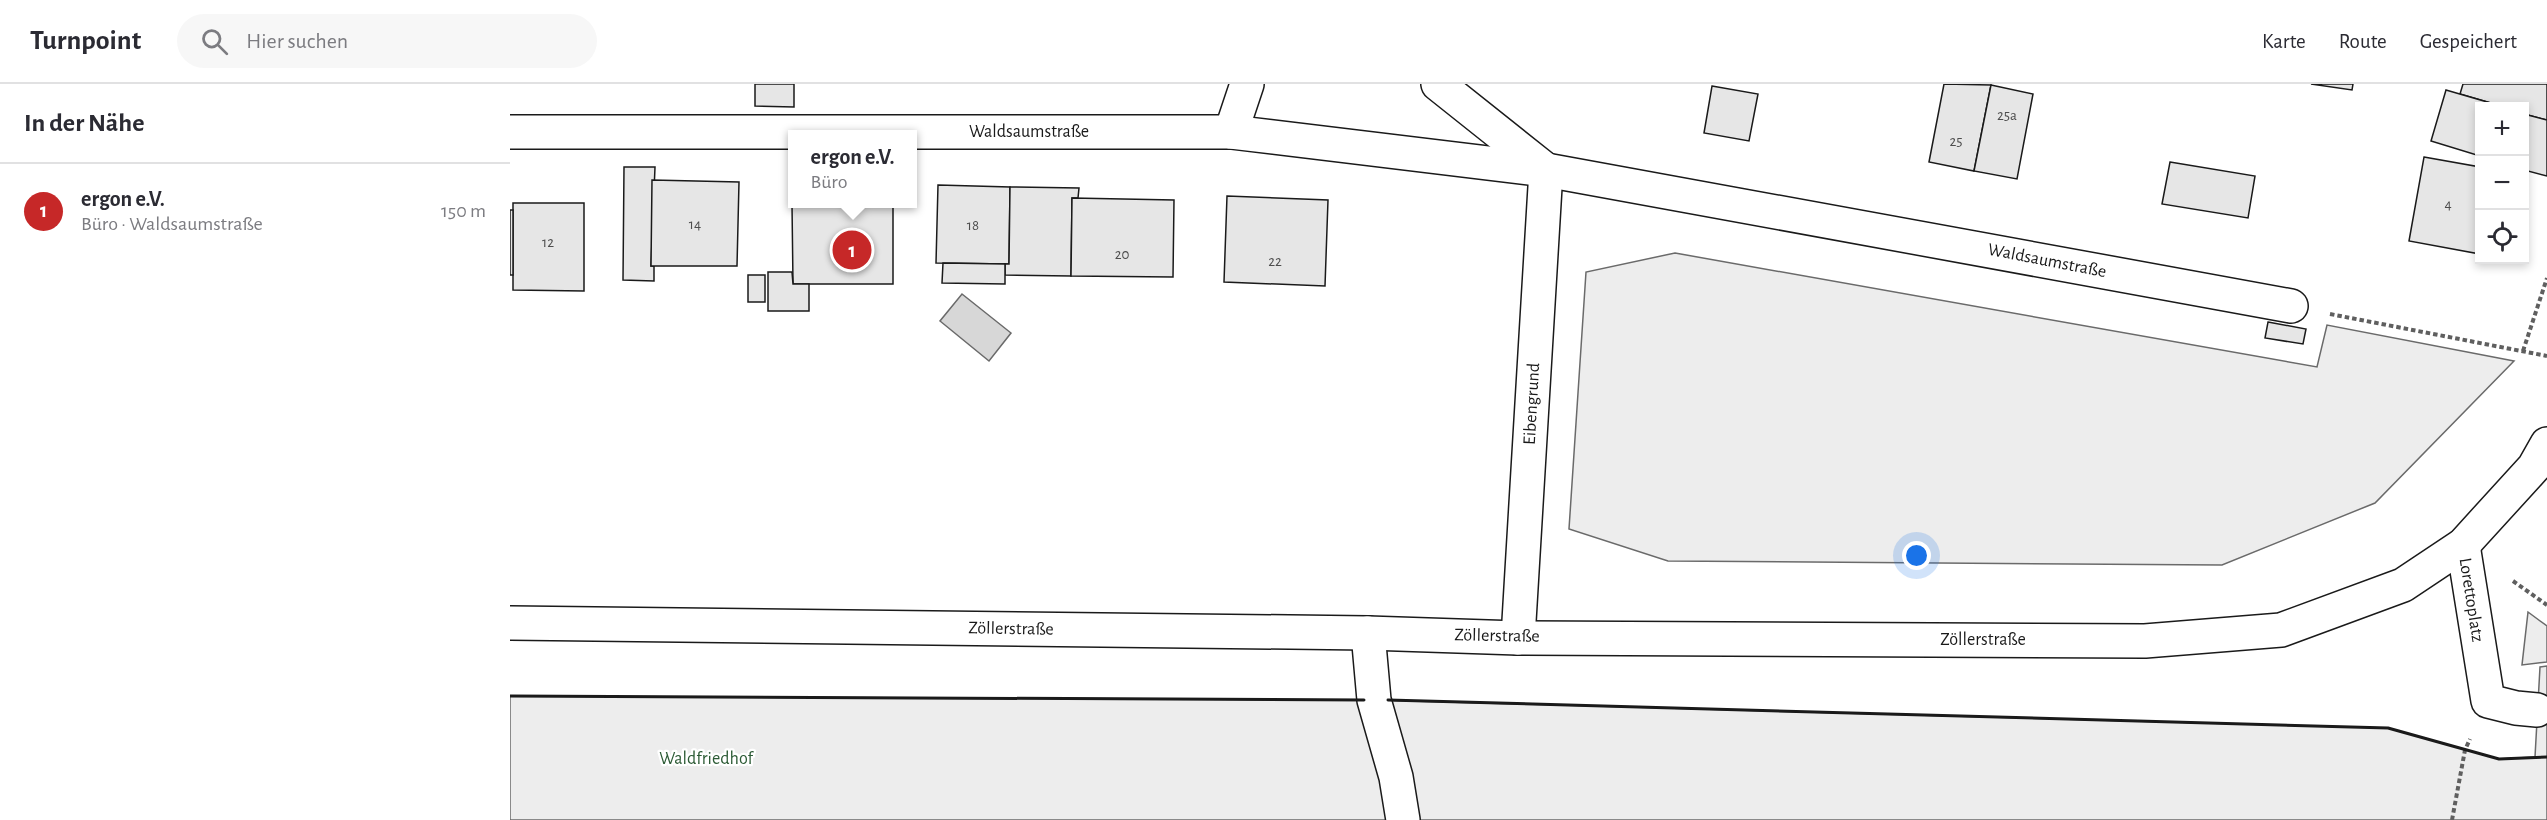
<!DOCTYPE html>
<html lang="de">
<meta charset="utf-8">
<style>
:root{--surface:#fff;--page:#f7f7f7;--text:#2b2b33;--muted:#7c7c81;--line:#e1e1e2;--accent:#c62828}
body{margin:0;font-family:"Alegreya Sans",sans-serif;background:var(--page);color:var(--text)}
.controls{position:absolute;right:18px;top:18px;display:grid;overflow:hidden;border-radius:0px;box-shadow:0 3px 9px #0003}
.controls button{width:54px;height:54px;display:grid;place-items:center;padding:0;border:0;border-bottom:2px solid var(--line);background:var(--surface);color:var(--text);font:30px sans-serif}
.you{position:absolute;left:1407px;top:472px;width:21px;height:21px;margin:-15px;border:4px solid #fff;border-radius:50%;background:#1a73e8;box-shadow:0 0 0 9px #1a73e833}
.badge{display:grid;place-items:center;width:39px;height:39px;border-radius:50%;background:var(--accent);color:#fff;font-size:20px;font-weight:700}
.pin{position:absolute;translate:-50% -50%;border:3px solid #fff;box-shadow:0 2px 6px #0006}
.popup{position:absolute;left:278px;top:46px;width:129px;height:78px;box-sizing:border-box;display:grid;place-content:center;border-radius:0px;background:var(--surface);filter:drop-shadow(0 2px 4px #0005);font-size:20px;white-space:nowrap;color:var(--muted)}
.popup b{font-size:22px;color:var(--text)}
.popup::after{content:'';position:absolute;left:50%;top:100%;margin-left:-12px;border:12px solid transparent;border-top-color:var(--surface)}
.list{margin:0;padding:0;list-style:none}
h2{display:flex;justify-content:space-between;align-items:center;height:78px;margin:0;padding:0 24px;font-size:26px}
h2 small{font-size:20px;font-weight:400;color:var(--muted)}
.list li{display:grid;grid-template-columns:39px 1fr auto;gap:18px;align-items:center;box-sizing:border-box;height:96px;padding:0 24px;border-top:2px solid var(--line)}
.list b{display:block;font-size:22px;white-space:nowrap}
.list p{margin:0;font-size:20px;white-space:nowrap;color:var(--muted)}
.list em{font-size:20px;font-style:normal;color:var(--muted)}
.icon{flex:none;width:33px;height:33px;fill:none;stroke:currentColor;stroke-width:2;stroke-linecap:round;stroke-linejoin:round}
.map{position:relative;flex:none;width:2037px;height:736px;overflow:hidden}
header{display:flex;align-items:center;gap:36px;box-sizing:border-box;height:84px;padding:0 30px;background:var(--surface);border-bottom:2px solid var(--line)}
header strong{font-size:28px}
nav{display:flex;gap:33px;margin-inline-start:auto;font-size:21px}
.search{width:420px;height:54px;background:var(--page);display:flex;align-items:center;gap:15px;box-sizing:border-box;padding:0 21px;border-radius:33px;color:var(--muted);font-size:22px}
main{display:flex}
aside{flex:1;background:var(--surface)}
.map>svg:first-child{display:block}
.built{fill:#ededed;stroke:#6a6a6a;stroke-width:1.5}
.water{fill:#d7d7d7;stroke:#6a6a6a;stroke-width:1.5}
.building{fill:#e6e6e6;stroke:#1a1a1a;stroke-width:1.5}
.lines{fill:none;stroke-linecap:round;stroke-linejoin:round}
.minor-casing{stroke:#1a1a1a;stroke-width:36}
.path{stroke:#5f5f5f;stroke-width:4;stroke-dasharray:4.5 3;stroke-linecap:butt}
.minor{stroke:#fff;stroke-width:33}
.wall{stroke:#1a1a1a;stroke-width:3}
.labels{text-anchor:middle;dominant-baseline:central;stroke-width:4.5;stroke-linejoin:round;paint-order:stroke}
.number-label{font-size:15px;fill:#4d4d4d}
.street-label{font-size:18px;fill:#1a1a1a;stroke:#fff}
.park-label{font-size:18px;fill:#2b5a34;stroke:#fff}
</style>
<header>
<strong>Turnpoint</strong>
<div class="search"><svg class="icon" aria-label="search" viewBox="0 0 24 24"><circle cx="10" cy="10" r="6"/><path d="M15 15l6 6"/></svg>Hier suchen</div>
<nav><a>Karte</a><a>Route</a><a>Gespeichert</a></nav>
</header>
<main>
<aside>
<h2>In der Nähe<small></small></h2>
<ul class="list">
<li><span class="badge">1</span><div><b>ergon e.V.</b><p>Büro · Waldsaumstraße</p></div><em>150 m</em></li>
</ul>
</aside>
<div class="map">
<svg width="2037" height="736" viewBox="0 0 2037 736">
<rect width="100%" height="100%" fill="#fff"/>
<g class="built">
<polygon points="1165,169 1807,283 1817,241 2004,277 1865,419 1712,481 1158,477 1059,445 1076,188"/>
<polygon points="2018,528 2037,542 2037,578 2012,581"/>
<polygon points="2037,582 2037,736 0,736 0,612 865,616 1878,644 1989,675 2025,673 2030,583"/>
</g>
<polygon class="water" points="452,210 501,249 479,277 430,237"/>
<g class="building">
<polygon points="245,0 284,0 284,23 245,22"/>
<polygon points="1434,0 1481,1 1464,87 1419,78"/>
<polygon points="1801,0 1843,0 1842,6"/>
<polygon points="1953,0 2037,0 2037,36 2014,30 2014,22 1991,22 1950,10"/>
<polygon points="1481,1 1523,10 1507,95 1464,87"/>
<polygon points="1202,2 1248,10 1239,57 1194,49"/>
<polygon points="1936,6 1991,22 1970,22 1970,72 1921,57"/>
<polygon points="2014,30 2037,36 2037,92 2014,86"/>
<polygon points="1914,73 1970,83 1970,170 1899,157"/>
<polygon points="1660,78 1745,92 1738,134 1652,120"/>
<polygon points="114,83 145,83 141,182 144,182 144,197 113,196"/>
<polygon points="142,96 229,98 227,182 141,182"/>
<polygon points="428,101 500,103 499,180 426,179"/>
<polygon points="500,103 569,104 568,114 562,114 561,192 495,191 495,180 499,180"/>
<polygon points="717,112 818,116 815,202 714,198"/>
<polygon points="562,114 664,116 663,193 561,192"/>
<polygon points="3,119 74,119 74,207 3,206"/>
<polygon points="282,120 383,120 383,200 283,200"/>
<rect x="0" y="126" width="3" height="65"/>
<polygon points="433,179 495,180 495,200 432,199"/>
<polygon points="258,188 282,188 283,200 299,200 299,227 258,227"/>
<rect x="238" y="191" width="17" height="27"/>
<polygon points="1758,238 1796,245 1793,260 1755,254"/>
</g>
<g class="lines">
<defs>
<g id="minor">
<polyline points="928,0 1036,86"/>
<polyline points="0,48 721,48 1036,86 1781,222"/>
<polyline points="721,48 737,0"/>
<polyline points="1953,461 1978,617 2006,624 2027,626"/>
<polyline points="0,539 858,549 1008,554 1635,557 1771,546 1893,501 1953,461 2024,383 2037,360"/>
<polyline points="858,549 864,616 886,693 893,736"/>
<polyline points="1008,554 1036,86"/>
</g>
</defs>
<use href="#minor" class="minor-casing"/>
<g class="path">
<polyline points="1820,230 2037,272"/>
<polyline points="2013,267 2037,194"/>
<polyline points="2003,497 2037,521"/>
<polyline points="1942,736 1955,666 1960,655"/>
</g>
<use href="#minor" class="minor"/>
<g class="wall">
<polyline points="0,612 854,616"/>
<polyline points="878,616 1878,644 1989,675 2037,673"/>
</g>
</g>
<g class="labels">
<g class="number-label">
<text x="1497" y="31">25a</text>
<text x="1446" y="57">25</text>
<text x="1938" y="120">4</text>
<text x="185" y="140">14</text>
<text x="463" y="141">18</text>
<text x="38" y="158">12</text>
<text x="612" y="170">20</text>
<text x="765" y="177">22</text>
</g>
<g class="street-label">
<text x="519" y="48">Waldsaumstraße</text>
<text transform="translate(1537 177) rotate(11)">Waldsaumstraße</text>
<text transform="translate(1022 320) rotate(-87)">Eibengrund</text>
<text transform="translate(1961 516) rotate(81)">Lorettoplatz</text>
<text transform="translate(501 545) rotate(1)">Zöllerstraße</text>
<text transform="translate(987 552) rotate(1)">Zöllerstraße</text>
<text x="1473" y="556">Zöllerstraße</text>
</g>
<g class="park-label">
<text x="196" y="675">Waldfriedhof</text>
</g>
</g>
</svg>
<div class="controls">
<button>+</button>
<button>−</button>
<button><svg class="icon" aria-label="locate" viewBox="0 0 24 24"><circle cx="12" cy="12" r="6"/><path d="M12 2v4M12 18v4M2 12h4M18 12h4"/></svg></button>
</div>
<div class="you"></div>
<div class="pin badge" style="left:342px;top:166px">1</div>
<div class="popup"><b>ergon e.V.</b>Büro</div>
</div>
</main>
